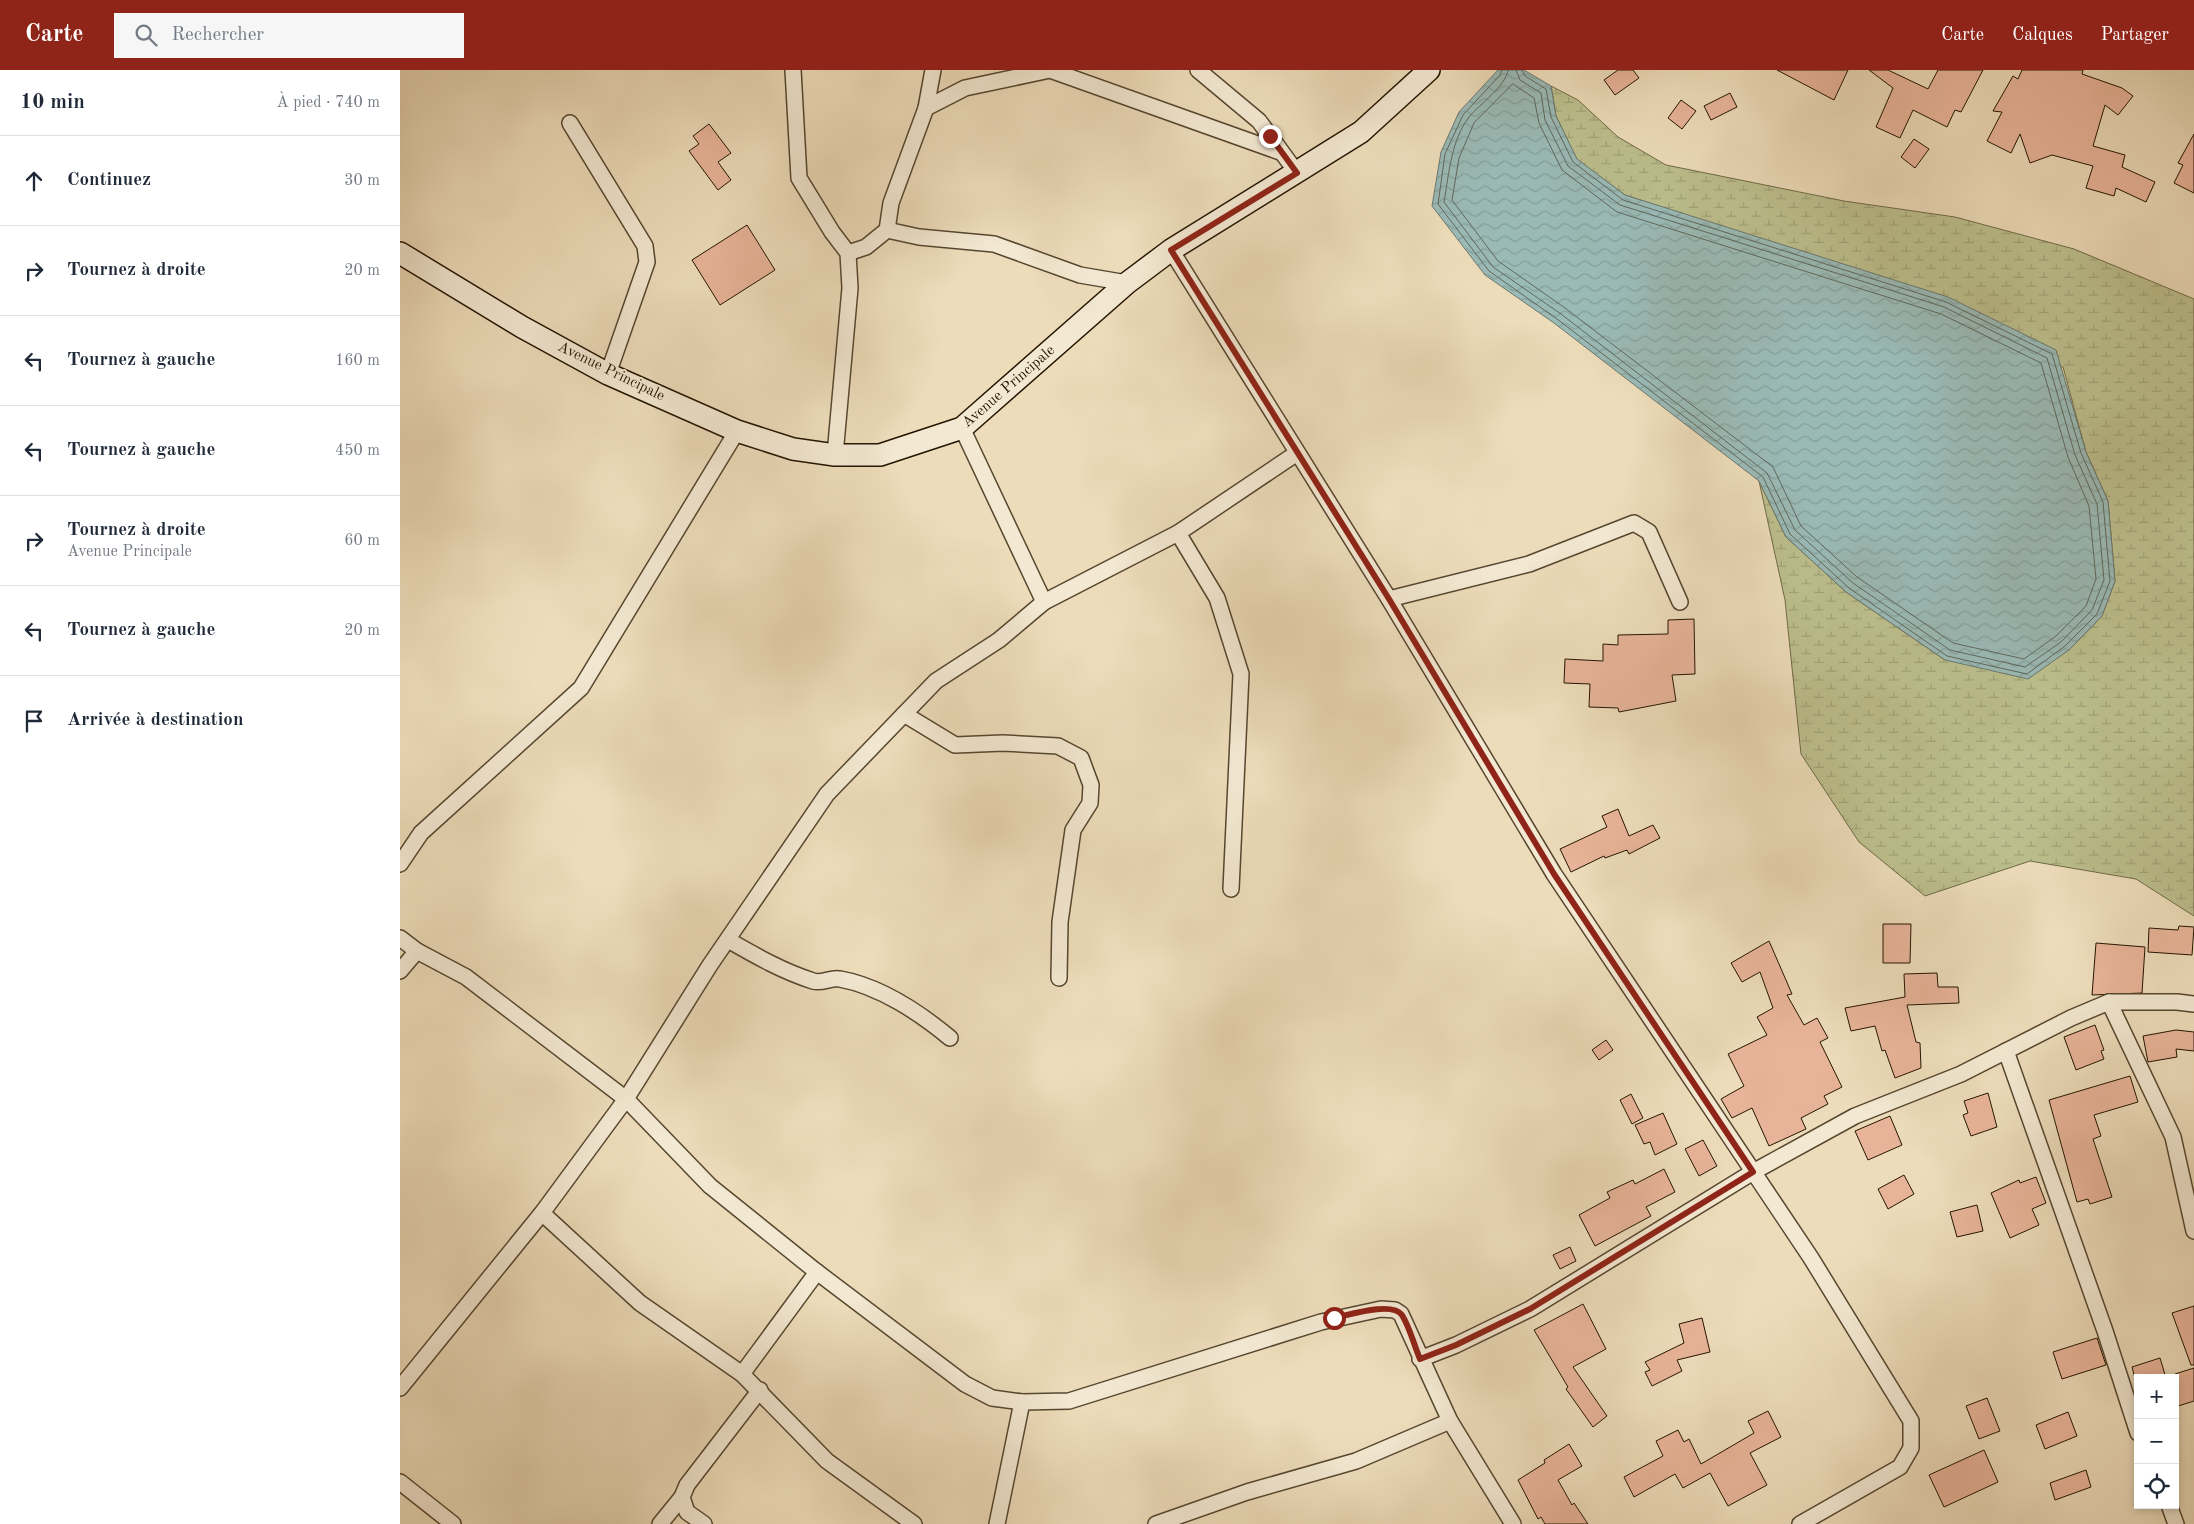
<!DOCTYPE html>
<html lang="fr">
<meta charset="utf-8">
<style>
:root{--surface:#fff;--page:#f6f6f7;--text:#1f2937;--muted:#747a83;--line:#e0e1e3;--accent:#8f2418}
body{margin:0;font-family:"Old Standard TT",serif;background:var(--page);color:var(--text)}
.controls{position:absolute;right:15px;bottom:15px;display:grid;overflow:hidden;border-radius:0px;box-shadow:0 2px 8px #0003}
.controls button{width:45px;height:45px;display:grid;place-items:center;padding:0;border:0;border-bottom:1px solid var(--line);background:var(--surface);color:var(--text);font:25px sans-serif}
.stop{position:absolute;width:15px;height:15px;margin:-11px;border:4px solid #8f2418;border-radius:50%;background:#fff}
.stop.end{background:#8f2418;border-color:#fff;box-shadow:0 1px 5px #0008}
.list{margin:0;padding:0;list-style:none}
h2{display:flex;justify-content:space-between;align-items:center;height:65px;margin:0;padding:0 20px;font-size:21px}
h2 small{font-size:16px;font-weight:400;color:var(--muted)}
.list li{display:grid;grid-template-columns:32px 1fr auto;gap:15px;align-items:center;box-sizing:border-box;height:90px;padding:0 20px;border-top:1px solid var(--line)}
.list b{display:block;font-size:19px;white-space:nowrap}
.list p{margin:0;font-size:16px;white-space:nowrap;color:var(--muted)}
.list em{font-size:16px;font-style:normal;color:var(--muted)}
.icon{flex:none;width:28px;height:28px;fill:none;stroke:currentColor;stroke-width:2;stroke-linecap:round;stroke-linejoin:round}
.map{position:relative;flex:none;width:1794px;height:1454px;overflow:hidden}
header{display:flex;align-items:center;gap:30px;box-sizing:border-box;height:70px;padding:0 25px;background:var(--accent);color:#fff}
header strong{font-size:24px}
nav{display:flex;gap:28px;margin-inline-start:auto;font-size:18px}
.search{width:350px;height:45px;background:var(--page);display:flex;align-items:center;gap:12px;box-sizing:border-box;padding:0 18px;border-radius:0px;color:var(--muted);font-size:19px}
main{display:flex}
aside{flex:1;background:var(--surface)}
.map>svg:first-child{display:block}
.wetland{fill:url(#wetland-marsh);stroke:#706a47}
.water{fill:url(#water-waves);stroke:#6b786e}
.lines{fill:none;stroke-linecap:round;stroke-linejoin:round}
.shore{stroke:#5f685c;stroke-width:1}
.building{fill:#e8b499;stroke:#241501}
.street-casing{stroke:#56472f;stroke-width:18}
.secondary-casing{stroke:#241501;stroke-width:24}
.street{stroke:#f3e8d2;stroke-width:15}
.secondary{stroke:#f3e8d2;stroke-width:21}
.route{stroke:#8f2418;stroke-width:6}
.labels{text-anchor:middle;dominant-baseline:central;stroke-width:4;stroke-linejoin:round;paint-order:stroke}
.street-label{font-size:15px;fill:#241501;stroke:#f3e8d2}
</style>
<header>
<strong>Carte</strong>
<div class="search"><svg class="icon" aria-label="search" viewBox="0 0 24 24"><circle cx="10" cy="10" r="6"/><path d="M15 15l6 6"/></svg>Rechercher</div>
<nav><a>Carte</a><a>Calques</a><a>Partager</a></nav>
</header>
<main>
<aside>
<h2>10 min<small>À pied · 740 m</small></h2>
<ul class="list">
<li><svg class="icon" aria-label="ahead" viewBox="0 0 24 24"><path d="M12 20V5M6 11l6-6 6 6"/></svg><div><b>Continuez</b></div><em>30 m</em></li>
<li><svg class="icon" aria-label="right" viewBox="0 0 24 24"><path d="M7 20v-9h11M14 6l5 5-5 5"/></svg><div><b>Tournez à droite</b></div><em>20 m</em></li>
<li><svg class="icon" aria-label="left" viewBox="0 0 24 24"><path d="M17 20v-9H6M10 6l-5 5 5 5"/></svg><div><b>Tournez à gauche</b></div><em>160 m</em></li>
<li><svg class="icon" aria-label="left" viewBox="0 0 24 24"><path d="M17 20v-9H6M10 6l-5 5 5 5"/></svg><div><b>Tournez à gauche</b></div><em>450 m</em></li>
<li><svg class="icon" aria-label="right" viewBox="0 0 24 24"><path d="M7 20v-9h11M14 6l5 5-5 5"/></svg><div><b>Tournez à droite</b><p>Avenue Principale</p></div><em>60 m</em></li>
<li><svg class="icon" aria-label="left" viewBox="0 0 24 24"><path d="M17 20v-9H6M10 6l-5 5 5 5"/></svg><div><b>Tournez à gauche</b></div><em>20 m</em></li>
<li><svg class="icon" aria-label="arrive" viewBox="0 0 24 24"><path d="M6 21V4h12l-3 4 3 4H6"/></svg><div><b>Arrivée à destination</b></div></li>
</ul>
</aside>
<div class="map">
<svg width="1794" height="1454" viewBox="0 0 1794 1454">
<defs>
<pattern id="wetland-marsh" width="20" height="14" patternUnits="userSpaceOnUse" patternTransform="scale(1.25)"><rect width="20" height="14" fill="#bcbf8d"/><path d="M1 5h8M5 5V1M11 12h8M15 12V8" fill="none" stroke="#a1a378"/></pattern>
<pattern id="water-waves" width="16" height="10" patternUnits="userSpaceOnUse" patternTransform="scale(1.25)"><rect width="16" height="10" fill="#9abab6"/><path d="M0 5q4-4 8 0t8 0" fill="none" stroke="#859f9b"/></pattern>
</defs>
<rect width="100%" height="100%" fill="#eddcba"/>
<filter id="stains"><feTurbulence type="fractalNoise" baseFrequency=".004" numOctaves="4"/><feColorMatrix values="0 0 0 0 .2 0 0 0 0 .09 0 0 0 0 .02 0 0 0 .5 -.17"/></filter>
<radialGradient id="worn" r=".72"><stop offset=".6" stop-color="#630" stop-opacity="0"/><stop offset="1" stop-color="#630" stop-opacity=".3"/></radialGradient>
<polygon class="wetland" points="1151,16 1178,30 1218,67 1266,95 1444,131 1555,147 1674,179 1794,229 1794,846 1736,809 1630,791 1525,826 1459,772 1401,684 1385,530 1359,411 1386,467 1446,522 1545,590 1669,580 1702,546 1715,511 1708,431 1686,382 1663,297 1322,157 1225,125 1177,90 1156,46"/>
<polygon class="water" points="1098,0 1124,0 1151,16 1156,46 1177,89 1225,125 1548,227 1656,280 1686,382 1708,431 1715,511 1702,546 1669,580 1628,609 1545,590 1446,522 1386,467 1359,411 1154,253 1085,205 1032,136 1041,82 1059,42"/>
<g class="lines">
<g class="shore">
<polyline points="1102,0 1100,5 1063,45 1045,84 1038,134 1089,201 1157,249 1363,407 1390,464 1449,518 1547,586 1627,604 1665,576 1697,544 1710,511 1703,432 1681,383 1652,284 1546,232 1223,130 1173,92 1151,47 1146,19 1125,6 1122,0"/>
<path d="M1108,0C1107,15 1079,35 1069,47C1051,71 1049,104 1044,132L1093,197L1161,244L1367,403L1395,460L1453,513L1550,580L1625,597L1661,572L1692,540L1704,510L1697,434L1675,385L1647,288L1544,237L1220,135L1168,96L1145,50L1141,23L1120,10L1116,0"/>
<polygon points="1113,14 1134,28 1139,53 1162,100 1217,142 1541,244 1641,293 1668,387 1689,436 1696,509 1686,536 1656,566 1624,589 1553,573 1457,507 1401,456 1373,397 1165,238 1098,191 1052,130 1059,88 1074,53"/>
</g>
</g>
<g class="building">
<polygon points="1218,0 1233,0 1239,8 1215,25 1204,10"/>
<polygon points="1377,0 1448,0 1434,30"/>
<polygon points="1469,0 1488,0 1528,19 1538,0 1583,0 1561,42 1555,40 1547,57 1513,40 1500,68 1476,57 1493,18"/>
<polygon points="1622,0 1683,0 1682,4 1722,18 1733,26 1718,45 1705,35 1693,76 1725,85 1722,97 1755,112 1746,132 1716,118 1714,126 1686,118 1693,96 1652,85 1630,93 1620,64 1611,83 1587,71 1602,42 1593,41 1613,6 1618,9"/>
<polygon points="1330,23 1337,37 1311,50 1304,36"/>
<polygon points="1281,30 1296,41 1282,59 1268,48"/>
<polygon points="309,54 331,83 318,92 331,110 318,120 289,81 299,74 293,66"/>
<polygon points="1794,64 1794,123 1774,113 1783,95 1778,93"/>
<polygon points="1514,69 1529,79 1515,98 1501,87"/>
<polygon points="347,155 375,200 320,235 292,190"/>
<polygon points="1294,549 1295,604 1272,605 1276,631 1219,642 1218,638 1189,637 1190,614 1164,613 1165,589 1203,591 1203,574 1218,575 1218,565 1268,564 1268,550"/>
<polygon points="1218,739 1229,766 1253,755 1260,768 1229,784 1227,780 1205,788 1204,786 1171,802 1160,779 1207,757 1202,746"/>
<polygon points="1483,854 1511,854 1510,893 1483,893"/>
<polygon points="1779,856 1794,857 1792,885 1748,882 1749,858 1778,860"/>
<polygon points="1369,871 1392,924 1387,925 1404,955 1417,948 1428,968 1420,972 1442,1017 1424,1026 1428,1034 1401,1048 1406,1059 1369,1076 1352,1038 1332,1048 1321,1029 1344,1016 1328,984 1367,965 1357,947 1373,938 1360,902 1342,912 1331,893"/>
<polygon points="1696,873 1745,877 1742,923 1692,925"/>
<polygon points="1537,903 1538,917 1558,917 1559,933 1507,935 1516,972 1520,973 1521,998 1495,1008 1485,980 1482,981 1475,956 1451,961 1445,938 1505,927 1504,904"/>
<polygon points="1695,955 1704,980 1701,981 1704,989 1676,1000 1664,967"/>
<polygon points="1776,960 1794,962 1794,981 1776,979 1777,987 1748,992 1743,966"/>
<polygon points="1206,970 1213,980 1199,990 1192,980"/>
<polygon points="1730,1006 1738,1032 1694,1045 1701,1066 1693,1069 1712,1127 1690,1134 1688,1129 1677,1132 1649,1030"/>
<polygon points="1588,1023 1597,1057 1571,1066 1563,1045 1568,1043 1564,1031"/>
<polygon points="1231,1024 1243,1048 1232,1054 1220,1030"/>
<polygon points="1263,1043 1277,1074 1255,1085 1250,1072 1244,1074 1235,1055"/>
<polygon points="1490,1046 1502,1075 1468,1090 1455,1061"/>
<polygon points="1303,1070 1317,1096 1299,1106 1285,1079"/>
<polygon points="1264,1099 1275,1122 1246,1137 1251,1146 1195,1176 1179,1145 1210,1128 1207,1122 1233,1110 1235,1114"/>
<polygon points="1504,1105 1514,1124 1488,1139 1478,1119"/>
<polygon points="1636,1107 1646,1133 1632,1139 1639,1155 1610,1168 1591,1123 1619,1110 1620,1113"/>
<polygon points="1577,1135 1583,1161 1557,1167 1550,1142"/>
<polygon points="1170,1177 1176,1191 1160,1199 1153,1185"/>
<polygon points="1183,1234 1206,1279 1173,1297 1207,1346 1193,1357 1166,1319 1168,1317 1134,1260"/>
<polygon points="1794,1236 1794,1295 1791,1295 1772,1243"/>
<polygon points="1302,1248 1310,1282 1277,1290 1282,1301 1252,1316 1245,1302 1250,1300 1245,1292 1284,1273 1279,1254"/>
<polygon points="1697,1268 1706,1295 1662,1309 1653,1282"/>
<polygon points="1760,1288 1766,1308 1735,1308 1732,1297"/>
<polygon points="1794,1298 1794,1331 1775,1337 1775,1304"/>
<polygon points="1587,1328 1600,1361 1579,1369 1566,1336"/>
<polygon points="1368,1341 1381,1367 1350,1383 1367,1415 1328,1436 1310,1403 1283,1418 1275,1404 1234,1427 1224,1407 1263,1386 1256,1371 1278,1360 1284,1372 1289,1369 1301,1394 1354,1363 1348,1351"/>
<polygon points="1668,1342 1677,1366 1645,1379 1636,1355"/>
<polygon points="1169,1374 1182,1396 1158,1410 1172,1435 1174,1433 1188,1454 1145,1454 1141,1447 1138,1449 1118,1410 1145,1393 1144,1390"/>
<polygon points="1584,1380 1598,1412 1544,1437 1529,1405"/>
<polygon points="1686,1400 1691,1417 1655,1430 1650,1413"/>
</g>
<g class="lines">
<defs>
<g id="street">
<polyline points="393,0 399,108 432,162 448,183 450,218 435,385"/>
<polyline points="798,0 859,51 897,103"/>
<polyline points="526,38 533,0"/>
<polyline points="170,53 245,176 247,192 208,304"/>
<polyline points="487,160 519,167 594,174 680,205 727,213"/>
<polyline points="771,180 989,529 1154,804 1411,1188 1511,1351 1511,1378 1500,1397 1400,1454"/>
<polyline points="448,183 466,177 487,160 491,133 526,38 565,18 650,0 880,82"/>
<polyline points="778,463 817,528 841,604 831,819"/>
<polyline points="989,529 1129,494 1234,453 1249,462 1280,532"/>
<polyline points="644,532 778,463 897,383"/>
<polyline points="504,644 555,675 603,673 658,676 681,688 691,715 690,733 673,760 660,852 659,908"/>
<polyline points="0,794 21,763 181,618 337,361"/>
<polyline points="0,868 17,881 66,907 226,1029 310,1116 417,1202 565,1314 592,1328 622,1332 669,1331 921,1252 981,1239 995,1240 1001,1244 1050,1351 1113,1454"/>
<path d="M328,870C356,886 382,901 413,911C422,914 431,907 440,909C479,916 520,943 550,968"/>
<polyline points="0,901 17,881"/>
<polyline points="1709,932 1773,1067 1794,1161"/>
<polyline points="1606,981 1705,1261 1738,1363"/>
<polyline points="142,1143 240,1233 342,1304 427,1391 514,1454"/>
<polyline points="1020,1289 1056,1275 1130,1239 1353,1102 1455,1046 1561,1004 1671,948 1709,932 1777,932 1794,934"/>
<polyline points="342,1304 417,1202"/>
<polyline points="0,1318 142,1143 226,1029 310,895 427,724 536,611 599,570 644,532 562,358"/>
<polyline points="0,1412 53,1454"/>
<polyline points="1769,1435 1776,1454"/>
<polyline points="260,1454 282,1427"/>
<polyline points="304,1454 287,1442 282,1427 287,1415 360,1320"/>
<polyline points="597,1454 622,1332"/>
<polyline points="756,1454 847,1422 956,1391 1050,1351"/>
</g>
<polyline id="secondary" points="0,183 122,257 208,304 337,361 393,379 435,385 480,385 562,358 727,213 771,180 961,62 1029,0"/>
</defs>
<use href="#street" class="street-casing"/>
<use href="#secondary" class="secondary-casing"/>
<use href="#street" class="street"/>
<use href="#secondary" class="secondary"/>
</g>
<g class="lines">
<path class="route" d="M870,66L897,103L771,180L989,529L1154,804L1353,1102L1130,1239L1056,1275L1020,1289C1014,1275 1010,1258 1002,1245C992,1231 949,1245 934,1248"/>
</g>
<g class="labels">
<g class="street-label">
<text transform="translate(211 302) rotate(26)">Avenue Principale</text>
<text transform="translate(609 317) rotate(-41)">Avenue Principale</text>
</g>
</g>
<rect width="100%" height="100%" filter="url(#stains)"/>
<rect width="100%" height="100%" fill="url(#worn)"/>
</svg>
<div class="controls">
<button>+</button>
<button>−</button>
<button><svg class="icon" aria-label="locate" viewBox="0 0 24 24"><circle cx="12" cy="12" r="6"/><path d="M12 2v4M12 18v4M2 12h4M18 12h4"/></svg></button>
</div>
<div class="stop" style="left:934px;top:1248px"></div>
<div class="stop end" style="left:870px;top:66px"></div>
</div>
</main>
